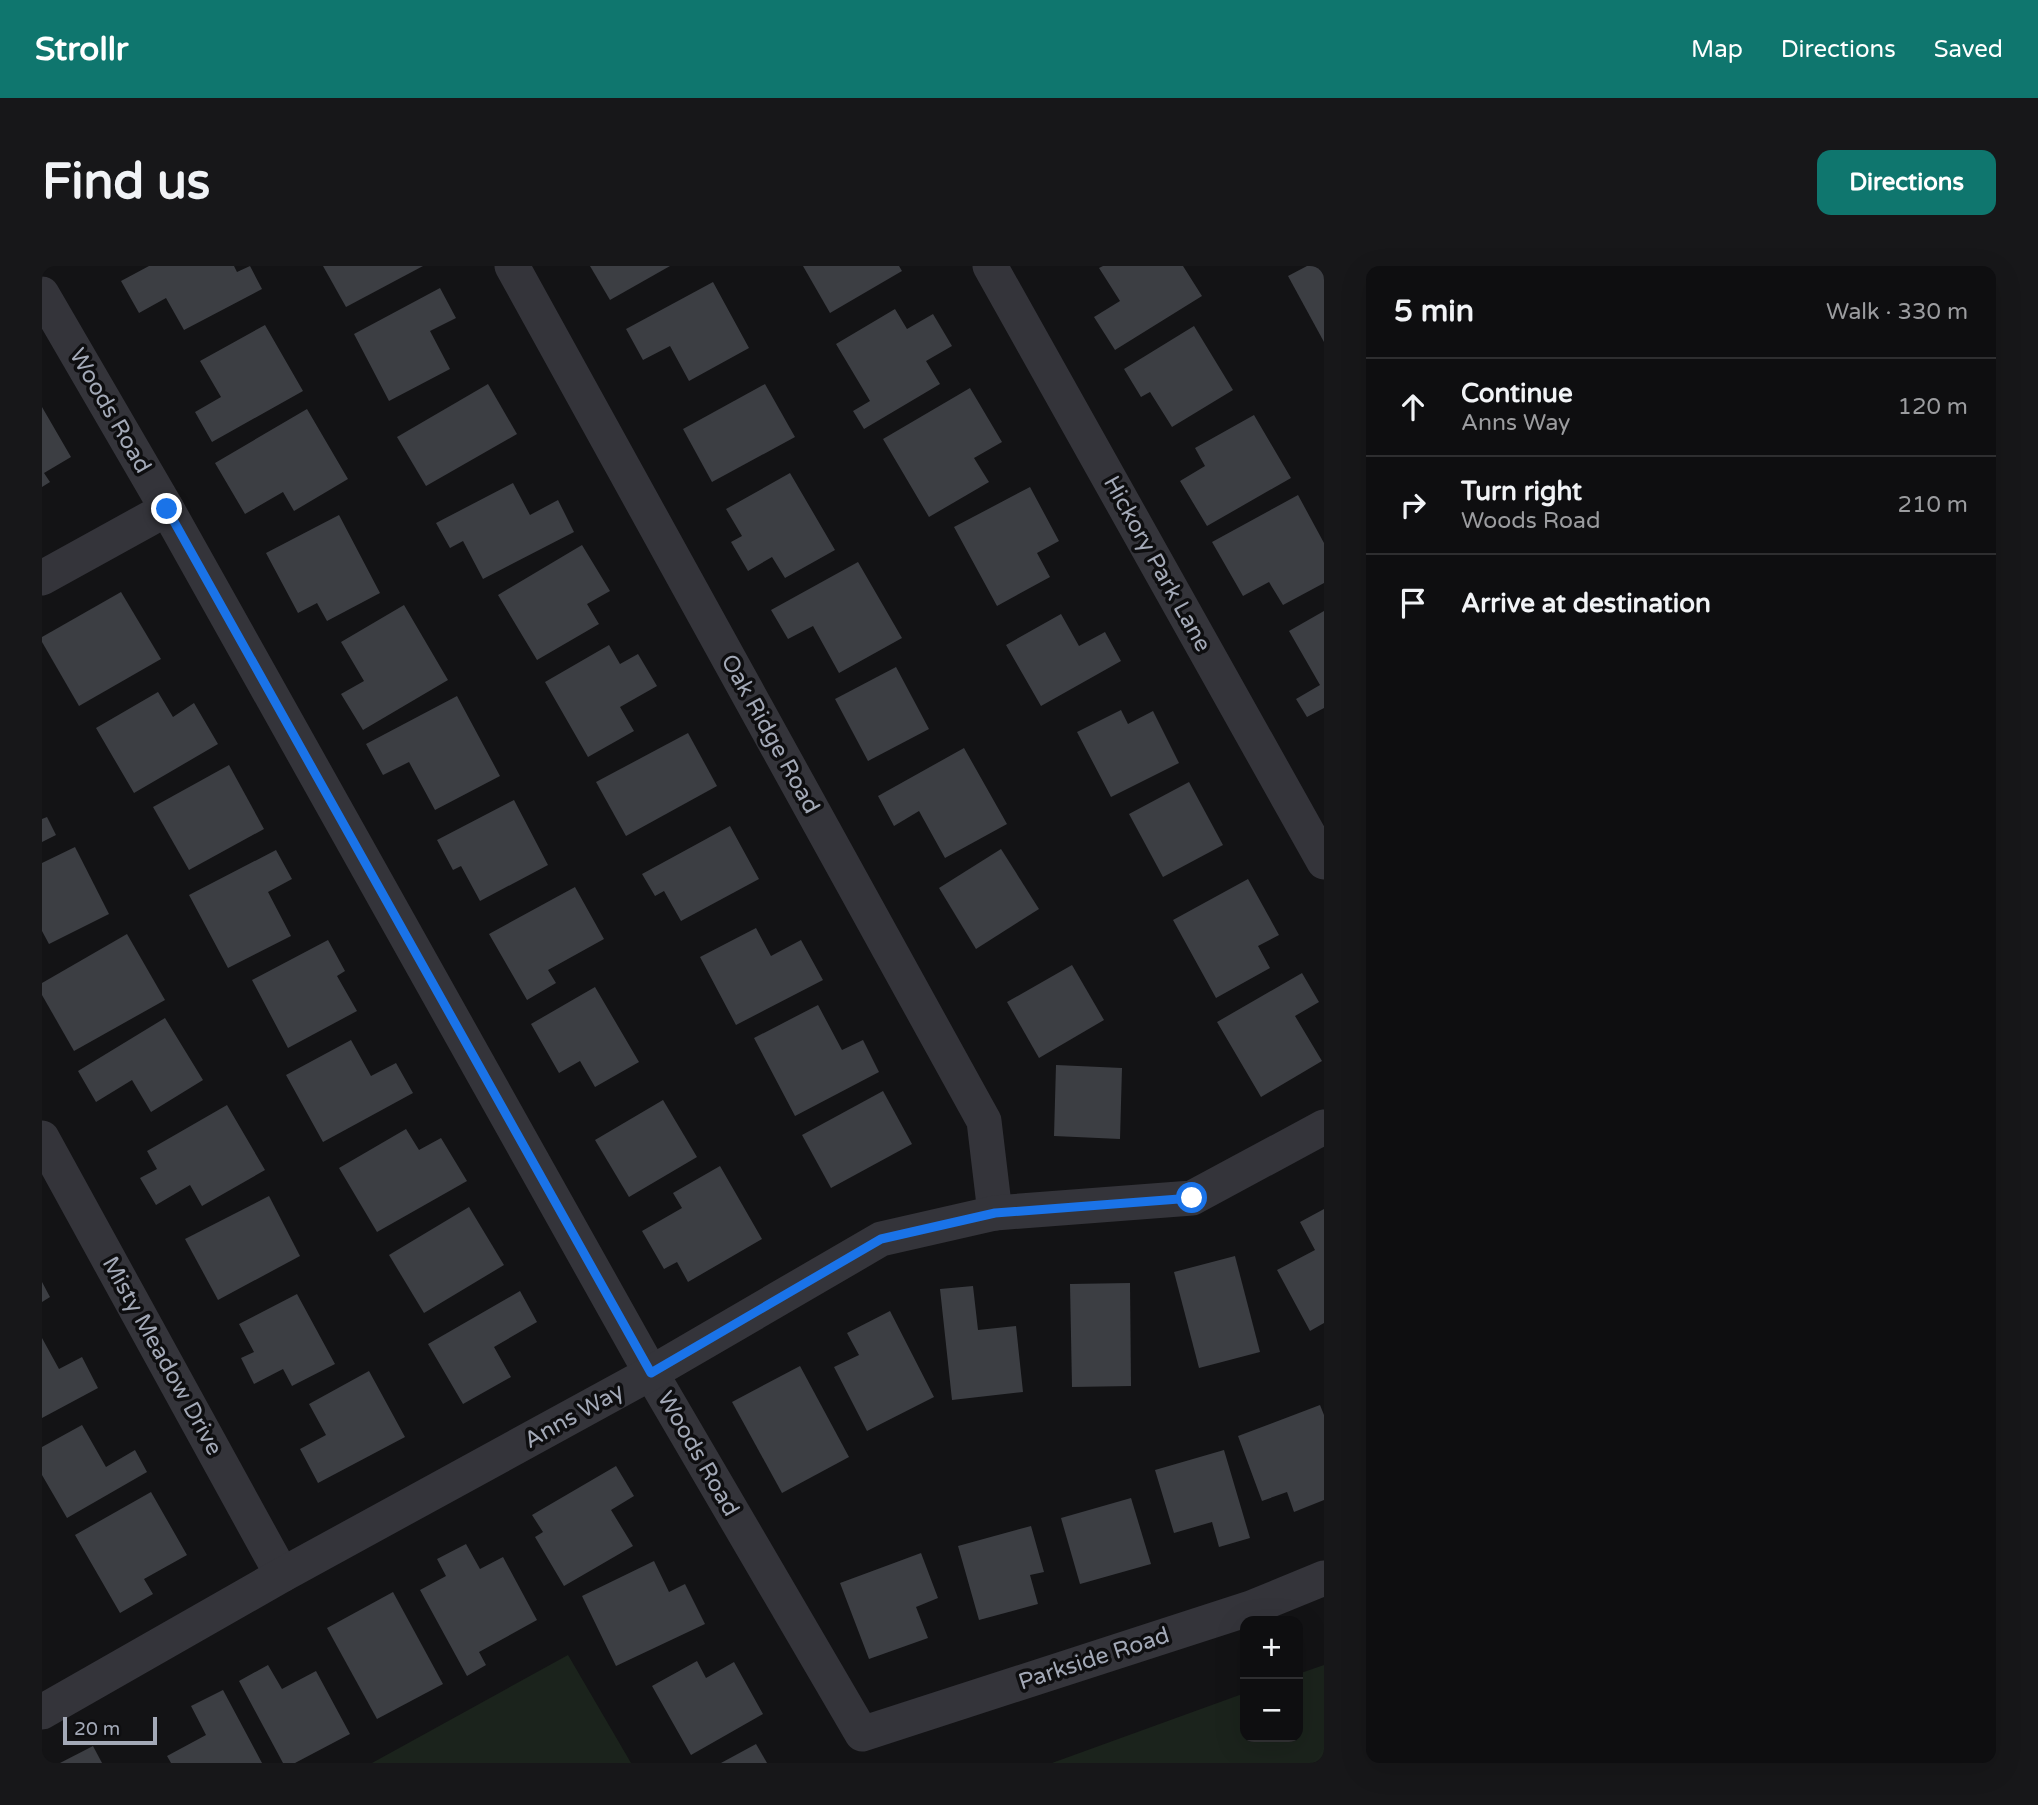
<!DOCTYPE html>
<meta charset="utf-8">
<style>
:root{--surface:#0e0e10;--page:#171719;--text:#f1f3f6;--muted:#9b9c9f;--line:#2e2e30;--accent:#0f766e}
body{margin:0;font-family:"Varela Round",sans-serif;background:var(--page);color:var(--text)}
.controls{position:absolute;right:21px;bottom:21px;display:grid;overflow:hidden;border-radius:14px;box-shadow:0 7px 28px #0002}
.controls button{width:63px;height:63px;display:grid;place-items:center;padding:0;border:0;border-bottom:2px solid var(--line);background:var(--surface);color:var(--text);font:35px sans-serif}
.scale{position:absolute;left:21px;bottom:18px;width:94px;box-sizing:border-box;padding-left:7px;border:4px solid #a3a9b7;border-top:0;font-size:19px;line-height:24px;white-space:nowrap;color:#a3a9b7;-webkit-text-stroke:5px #0e0e10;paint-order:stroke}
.stop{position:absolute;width:21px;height:21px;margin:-16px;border:5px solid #1a73e8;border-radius:50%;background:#fff}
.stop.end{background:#1a73e8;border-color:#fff;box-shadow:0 2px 7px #0008}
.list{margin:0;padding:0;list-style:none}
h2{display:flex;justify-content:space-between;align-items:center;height:91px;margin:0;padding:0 28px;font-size:30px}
h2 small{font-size:23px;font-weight:400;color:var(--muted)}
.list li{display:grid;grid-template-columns:46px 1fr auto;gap:21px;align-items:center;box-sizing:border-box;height:98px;padding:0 28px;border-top:2px solid var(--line)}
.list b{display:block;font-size:26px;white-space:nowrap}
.list p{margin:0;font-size:23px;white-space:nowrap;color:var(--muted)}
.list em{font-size:23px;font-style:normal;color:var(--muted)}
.icon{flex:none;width:38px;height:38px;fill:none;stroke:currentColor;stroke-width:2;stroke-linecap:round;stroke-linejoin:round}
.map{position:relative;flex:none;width:1282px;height:1497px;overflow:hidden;border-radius:14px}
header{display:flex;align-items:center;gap:42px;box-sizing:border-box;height:98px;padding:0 35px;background:var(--accent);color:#fff}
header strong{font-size:33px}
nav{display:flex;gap:38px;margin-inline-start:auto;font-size:24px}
.intro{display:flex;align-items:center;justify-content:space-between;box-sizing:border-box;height:168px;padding:0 42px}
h1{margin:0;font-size:49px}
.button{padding:18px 32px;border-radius:14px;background:var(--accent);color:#fff;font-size:24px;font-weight:700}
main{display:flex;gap:42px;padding:0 42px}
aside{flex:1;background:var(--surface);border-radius:14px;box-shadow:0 7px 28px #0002}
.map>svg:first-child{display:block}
.green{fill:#1b231c}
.building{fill:#3c3e43}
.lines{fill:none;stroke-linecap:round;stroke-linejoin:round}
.minor{stroke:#34343a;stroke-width:35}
.route{stroke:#1a73e8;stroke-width:9}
.labels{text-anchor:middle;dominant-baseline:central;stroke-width:7;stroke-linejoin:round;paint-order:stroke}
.street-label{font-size:23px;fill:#a3a9b7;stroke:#0e0e10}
</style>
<header>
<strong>Strollr</strong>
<nav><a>Map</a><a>Directions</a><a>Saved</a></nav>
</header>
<div class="intro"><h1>Find us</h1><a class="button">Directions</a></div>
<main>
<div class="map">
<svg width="1282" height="1497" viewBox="0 0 1282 1497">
<rect width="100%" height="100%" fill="#131315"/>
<g class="green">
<polygon points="526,1389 589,1497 330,1497"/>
<polygon points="1282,1399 1282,1497 1010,1497 1203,1427 1203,1471 1256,1471 1256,1408"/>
</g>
<g class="building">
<polygon points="107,0 192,0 195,6 208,0 220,23 142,64 124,32 97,47 79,15"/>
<polygon points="281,0 381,0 304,41"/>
<polygon points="548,0 628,0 568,34"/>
<polygon points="761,0 857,0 860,5 788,47"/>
<polygon points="1061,0 1141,0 1160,30 1073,84 1052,51 1078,35 1057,2"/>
<polygon points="1265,0 1282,0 1282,76 1246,10"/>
<polygon points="671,16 707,82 647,115 628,80 601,94 584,63"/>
<polygon points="398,22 414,52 388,65 408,103 347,135 312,68"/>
<polygon points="853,43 865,63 891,48 910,80 884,95 898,118 822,163 811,145 828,135 794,78"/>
<polygon points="223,59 261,125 170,176 153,146 179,131 158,95"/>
<polygon points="1152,60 1191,124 1130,161 1108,126 1099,131 1082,103"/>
<polygon points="446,118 475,168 384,220 355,171"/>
<polygon points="723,118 753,171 670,216 641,163"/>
<polygon points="928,122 960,176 932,192 947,216 887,251 841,173"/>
<polygon points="0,141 29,191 2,207 8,216 0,221"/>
<polygon points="265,143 306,213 252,245 241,226 203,248 173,197"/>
<polygon points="1212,149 1249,212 1165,260 1138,215 1163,200 1153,182"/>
<polygon points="748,207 793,284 743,312 730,291 706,305 689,276 700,270 684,243"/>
<polygon points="471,217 488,249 516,234 532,266 441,313 421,275 408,282 394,257"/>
<polygon points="988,221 1017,275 995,287 1008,311 955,340 912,261"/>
<polygon points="1256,229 1282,277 1282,317 1241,339 1227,316 1201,330 1170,276"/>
<polygon points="297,249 338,327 285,355 275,337 256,347 224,287"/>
<polygon points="540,279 568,325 545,338 557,358 495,394 456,329"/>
<polygon points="816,296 860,372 797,407 771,360 746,373 729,344"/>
<polygon points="79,326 119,393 37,440 0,376 0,371"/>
<polygon points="362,339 406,414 321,464 299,428 322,415 299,376"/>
<polygon points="1282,345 1282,442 1265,451 1254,433 1278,419 1247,365"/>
<polygon points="1019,348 1037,380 1063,366 1079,395 999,440 964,379"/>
<polygon points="567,379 578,398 596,388 615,420 578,441 592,465 546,491 503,416"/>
<polygon points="854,401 887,463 826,495 793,433"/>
<polygon points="116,426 131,451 152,437 176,478 92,527 54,462"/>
<polygon points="415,430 458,510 393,544 367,496 341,509 324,478"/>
<polygon points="1079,444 1086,458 1111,445 1137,497 1069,531 1035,466"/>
<polygon points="646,467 675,520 584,570 554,516"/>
<polygon points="922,482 965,558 903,592 877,545 852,560 836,530"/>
<polygon points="187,499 222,563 147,604 111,541"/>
<polygon points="1147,516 1181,579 1121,611 1087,548"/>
<polygon points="472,534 506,599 438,635 419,600 411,604 395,574"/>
<polygon points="5,551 14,569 0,576 0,553"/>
<polygon points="688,560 717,613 639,655 622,625 613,630 600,608"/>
<polygon points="33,581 67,648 7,678 0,665 0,597"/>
<polygon points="959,583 997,643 934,683 897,622"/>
<polygon points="234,584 250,613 226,626 249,670 186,702 147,629"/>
<polygon points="1206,613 1237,669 1216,680 1228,702 1174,732 1131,654"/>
<polygon points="533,621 562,673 506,704 514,717 485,734 447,668"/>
<polygon points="714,662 729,690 759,674 781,714 694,759 658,691"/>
<polygon points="85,668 123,734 32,785 0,729 0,717"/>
<polygon points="286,674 303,705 295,710 315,745 246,782 210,714"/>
<polygon points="1030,699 1062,754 997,792 965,736"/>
<polygon points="1260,707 1277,736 1253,750 1280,795 1219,831 1175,756"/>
<polygon points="553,721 597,796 553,821 538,795 517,807 489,758"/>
<polygon points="776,739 800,784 821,774 837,806 753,850 712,772"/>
<polygon points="123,752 161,814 109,846 90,814 54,836 36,805"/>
<polygon points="309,774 329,810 354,797 371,827 281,876 244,809"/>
<polygon points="1014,799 1080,802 1078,873 1012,870"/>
<polygon points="841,825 870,878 789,922 760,869"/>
<polygon points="621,834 655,891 587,931 553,874"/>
<polygon points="185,839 223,904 160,940 148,919 114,939 98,912 115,903 105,885"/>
<polygon points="364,863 377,884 399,872 425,915 335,966 297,902"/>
<polygon points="678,900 720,973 646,1016 635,996 622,1003 600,965 640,942 631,927"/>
<polygon points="227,930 258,990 176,1034 143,973"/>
<polygon points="427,941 462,999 382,1047 347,989"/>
<polygon points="1282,943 1282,1057 1268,1065 1235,1004 1273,984 1258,956"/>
<polygon points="1193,990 1218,1086 1157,1102 1132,1006"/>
<polygon points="0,1016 8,1031 0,1036"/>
<polygon points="1088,1017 1089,1120 1030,1121 1028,1018"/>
<polygon points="931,1020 936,1064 974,1060 981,1126 910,1134 898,1023"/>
<polygon points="478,1025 495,1056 452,1081 469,1111 421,1138 386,1078"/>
<polygon points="255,1028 293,1098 250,1120 241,1103 212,1118 199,1092 212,1086 197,1058"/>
<polygon points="848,1045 892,1131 825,1165 792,1101 817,1089 805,1067"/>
<polygon points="0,1072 17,1103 40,1091 56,1122 0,1152"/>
<polygon points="758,1100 807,1191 740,1227 690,1136"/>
<polygon points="327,1105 363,1171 276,1217 258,1183 284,1169 267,1138"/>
<polygon points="1278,1139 1282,1149 1282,1234 1252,1246 1245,1226 1220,1235 1196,1170"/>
<polygon points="40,1159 64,1201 93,1184 105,1206 25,1252 0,1209 0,1181"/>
<polygon points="1182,1184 1208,1272 1177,1281 1170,1256 1132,1267 1113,1204"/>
<polygon points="574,1200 592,1230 569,1244 591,1280 522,1320 493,1271 501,1266 490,1249"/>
<polygon points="109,1226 145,1289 102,1313 111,1328 78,1347 33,1269"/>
<polygon points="1089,1232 1109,1298 1038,1318 1019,1252"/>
<polygon points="989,1260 1002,1306 988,1309 996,1338 937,1354 916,1280"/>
<polygon points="424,1278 438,1303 461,1291 495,1354 437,1386 444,1399 425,1410 378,1324 404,1310 395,1293"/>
<polygon points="879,1287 896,1332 874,1341 886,1372 827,1393 798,1317"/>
<polygon points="612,1295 627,1326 643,1318 663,1358 574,1400 540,1330"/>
<polygon points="351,1326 401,1418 335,1453 285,1362"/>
<polygon points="655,1395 664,1412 692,1396 721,1448 649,1489 610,1420"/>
<polygon points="226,1399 240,1423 274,1405 308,1468 253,1497 241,1497 197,1415"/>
<polygon points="181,1424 220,1497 129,1497 125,1490 164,1469 149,1440"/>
<polygon points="714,1478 725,1497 679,1497"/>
<polygon points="51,1480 60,1497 18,1497"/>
</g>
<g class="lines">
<g class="minor">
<polyline points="470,0 942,855 953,947"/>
<polyline points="948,0 1282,596"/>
<polyline points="0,28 125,243 609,1107 820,1468 1209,1342 1282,1312"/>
<polyline points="0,312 125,243"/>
<polyline points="0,872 240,1309"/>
<polyline points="0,1446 240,1309 609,1107 839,973 953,947 1150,932 1282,861"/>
</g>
</g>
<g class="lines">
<polyline class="route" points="125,243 609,1107 839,973 953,947 1150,932"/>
</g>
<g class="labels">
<g class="street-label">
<text transform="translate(68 145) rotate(60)">Woods Road</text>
<text transform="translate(1115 298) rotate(61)">Hickory Park Lane</text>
<text transform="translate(728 468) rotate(61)">Oak Ridge Road</text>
<text transform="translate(120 1090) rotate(61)">Misty Meadow Drive</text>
<text transform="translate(532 1150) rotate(-29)">Anns Way</text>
<text transform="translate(656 1188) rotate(60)">Woods Road</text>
<text transform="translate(1052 1393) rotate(-18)">Parkside Road</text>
</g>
</g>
</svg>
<div class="controls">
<button>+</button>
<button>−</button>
</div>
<div class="scale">20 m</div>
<div class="stop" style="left:1150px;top:932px"></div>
<div class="stop end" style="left:125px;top:243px"></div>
</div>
<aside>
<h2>5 min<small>Walk · 330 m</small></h2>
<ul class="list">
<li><svg class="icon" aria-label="ahead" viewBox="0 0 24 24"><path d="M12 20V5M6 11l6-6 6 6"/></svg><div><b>Continue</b><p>Anns Way</p></div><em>120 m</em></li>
<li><svg class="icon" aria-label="right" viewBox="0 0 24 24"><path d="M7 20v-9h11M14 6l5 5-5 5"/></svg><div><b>Turn right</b><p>Woods Road</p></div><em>210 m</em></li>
<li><svg class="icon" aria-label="arrive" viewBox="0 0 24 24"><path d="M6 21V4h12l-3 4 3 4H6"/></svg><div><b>Arrive at destination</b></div></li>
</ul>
</aside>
</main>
